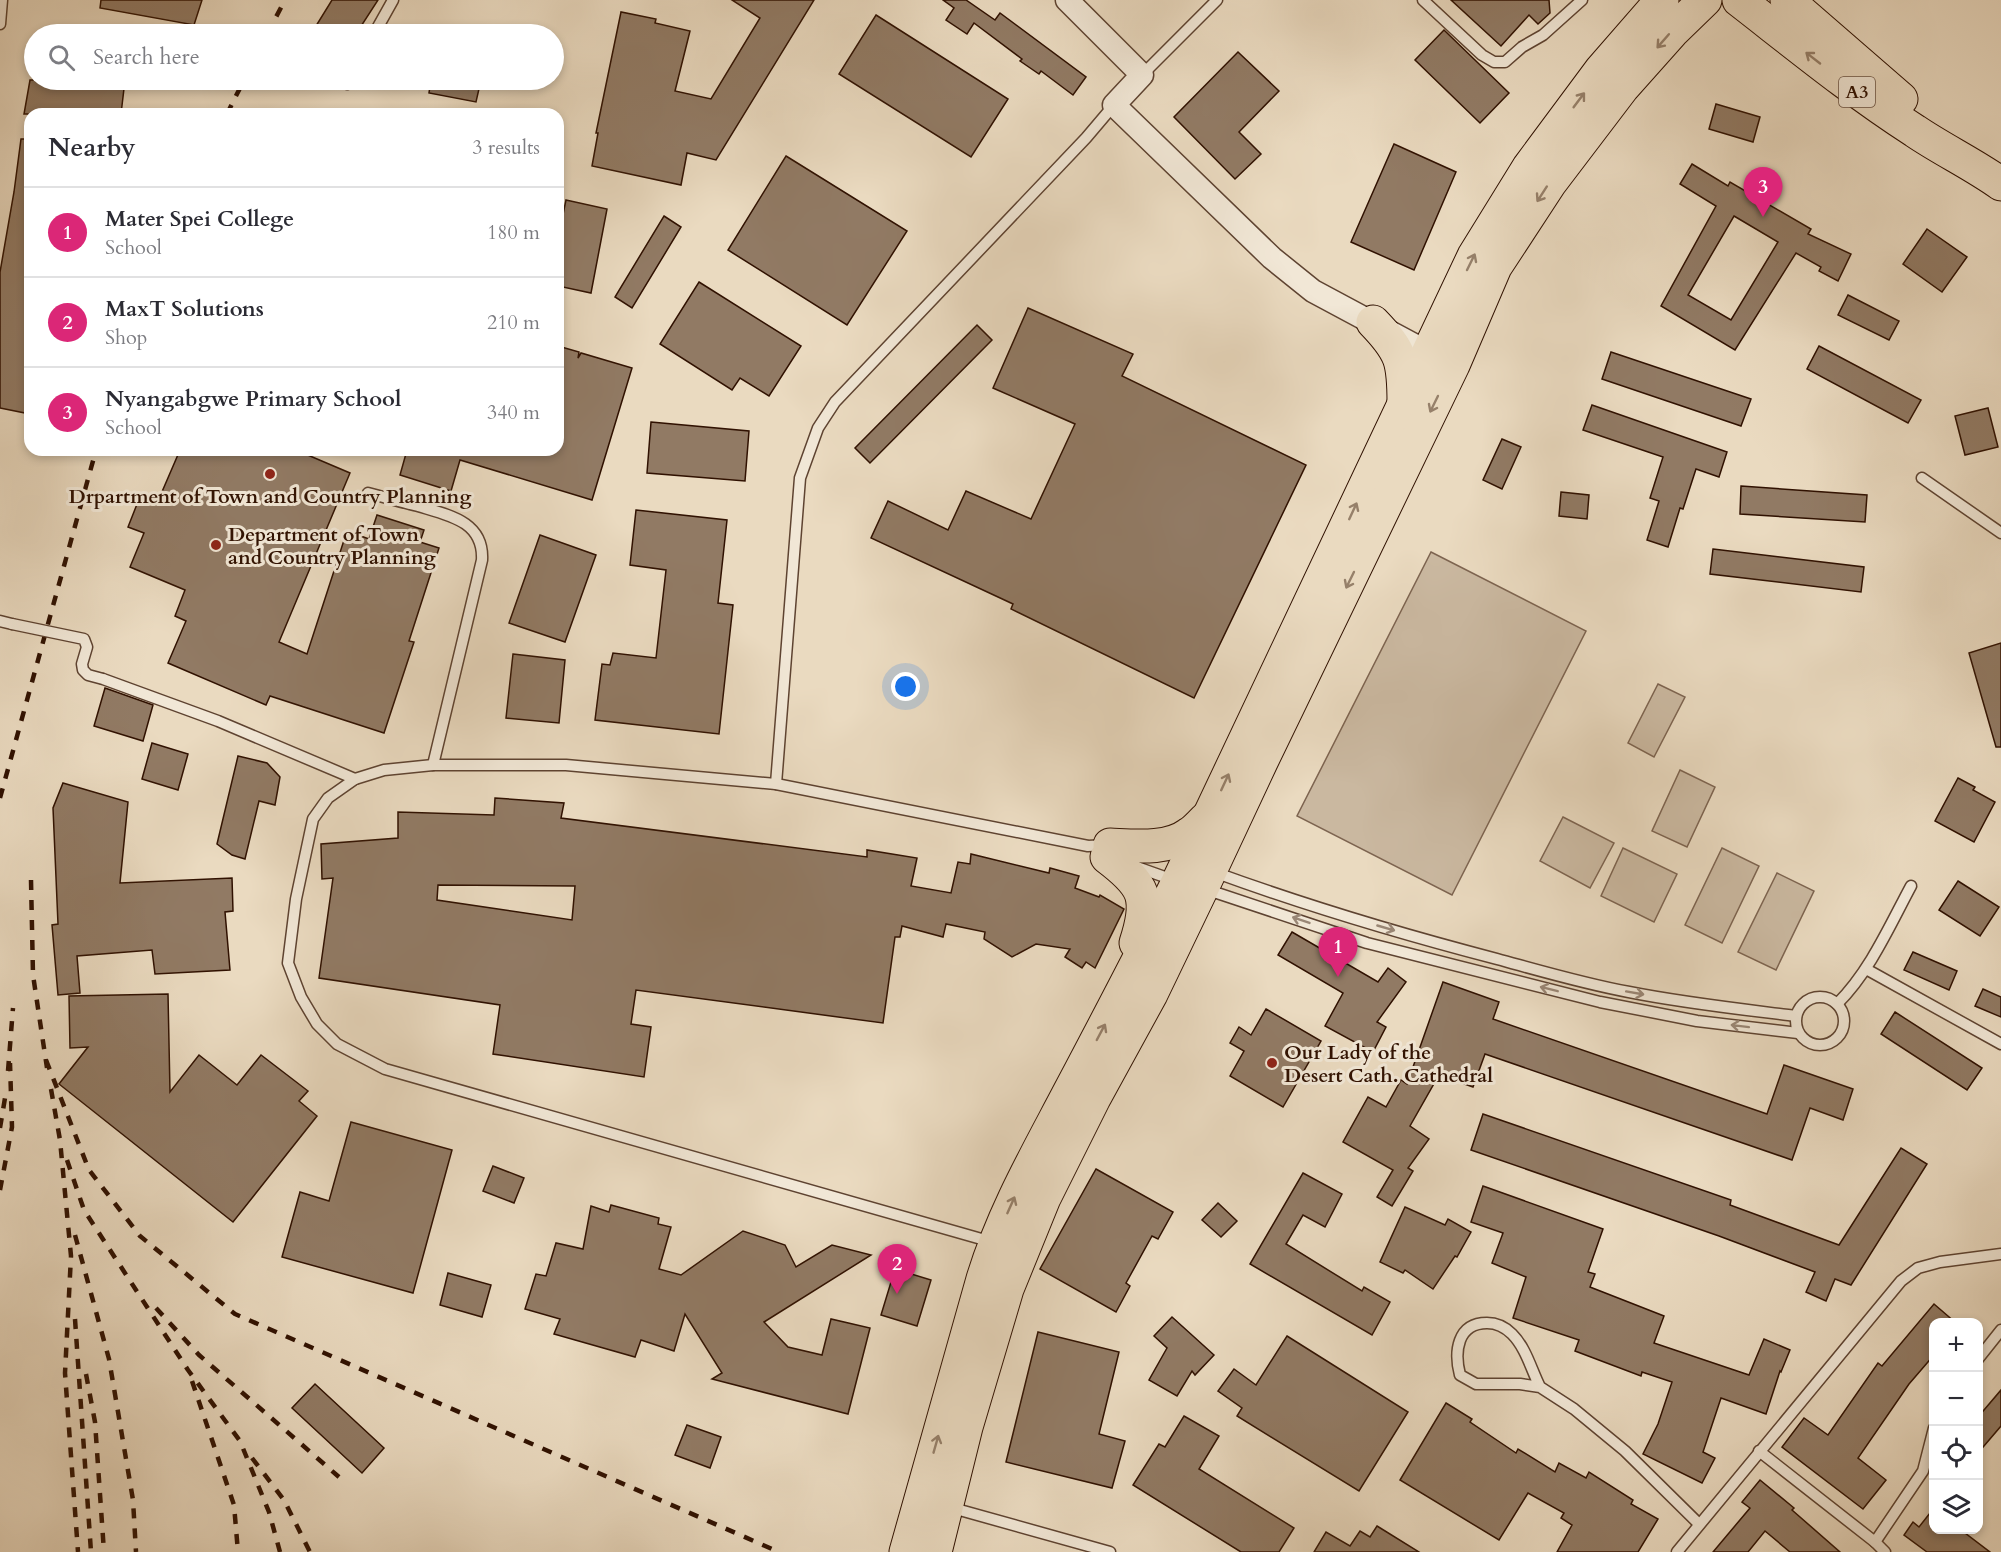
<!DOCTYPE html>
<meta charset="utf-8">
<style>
:root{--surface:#fff;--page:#f7f7f7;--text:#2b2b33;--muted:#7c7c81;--line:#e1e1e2;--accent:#db2777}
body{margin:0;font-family:Cardo,serif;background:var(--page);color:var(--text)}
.controls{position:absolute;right:18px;bottom:18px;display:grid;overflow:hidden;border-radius:12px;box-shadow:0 3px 9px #0003}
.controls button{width:54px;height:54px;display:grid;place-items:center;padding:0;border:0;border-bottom:2px solid var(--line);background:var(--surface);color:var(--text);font:30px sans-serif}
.you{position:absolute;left:906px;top:687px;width:21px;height:21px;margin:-15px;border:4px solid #fff;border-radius:50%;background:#1a73e8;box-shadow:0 0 0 9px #1a73e833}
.badge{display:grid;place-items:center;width:39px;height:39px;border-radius:50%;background:var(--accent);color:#fff;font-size:20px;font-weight:700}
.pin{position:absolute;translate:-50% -50px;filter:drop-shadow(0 2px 3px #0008)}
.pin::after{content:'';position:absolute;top:32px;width:21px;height:18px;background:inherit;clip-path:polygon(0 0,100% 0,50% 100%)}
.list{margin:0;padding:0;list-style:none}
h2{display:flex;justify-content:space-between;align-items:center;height:78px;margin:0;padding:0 24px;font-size:26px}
h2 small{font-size:20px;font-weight:400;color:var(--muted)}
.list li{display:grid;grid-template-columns:39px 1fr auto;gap:18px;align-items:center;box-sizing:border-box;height:90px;padding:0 24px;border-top:2px solid var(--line)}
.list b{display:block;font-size:22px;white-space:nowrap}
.list p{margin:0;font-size:20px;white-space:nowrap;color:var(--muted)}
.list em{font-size:20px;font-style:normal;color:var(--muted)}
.icon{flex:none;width:33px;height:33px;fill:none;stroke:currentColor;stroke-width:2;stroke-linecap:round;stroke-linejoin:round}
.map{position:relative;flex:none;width:2001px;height:1552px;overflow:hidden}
.search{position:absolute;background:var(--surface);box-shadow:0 3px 9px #0003;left:24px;top:24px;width:540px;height:66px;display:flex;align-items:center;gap:15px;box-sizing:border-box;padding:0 21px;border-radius:33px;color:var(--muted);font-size:22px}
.panel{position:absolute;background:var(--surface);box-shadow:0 3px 9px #0003;left:24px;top:108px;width:540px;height:348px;border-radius:18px}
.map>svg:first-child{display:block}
.green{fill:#cab8a0;stroke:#7d6450;stroke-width:1.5}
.building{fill:#917a64;stroke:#301101;stroke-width:1.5;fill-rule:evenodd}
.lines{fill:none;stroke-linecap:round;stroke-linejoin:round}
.service-casing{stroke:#5e4331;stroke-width:13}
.minor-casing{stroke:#5e4331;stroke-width:25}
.primary-casing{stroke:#301101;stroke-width:35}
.trunk-casing{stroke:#301101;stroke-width:35}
.service{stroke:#f1e7d6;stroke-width:10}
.minor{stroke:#f1e7d6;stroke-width:22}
.primary{stroke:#eadac0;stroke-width:33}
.trunk{stroke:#eadac0;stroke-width:33}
.rail{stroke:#301101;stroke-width:4.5;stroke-dasharray:10 10;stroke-linecap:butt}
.service-bridge-casing{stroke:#5e4331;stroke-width:13;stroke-linecap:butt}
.service-bridge{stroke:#f1e7d6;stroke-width:10}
.oneway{stroke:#96806a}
.oneway2{stroke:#9a8776}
.poi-dot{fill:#8f2418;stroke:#f1e7d6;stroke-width:2}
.labels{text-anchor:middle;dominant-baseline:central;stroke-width:6;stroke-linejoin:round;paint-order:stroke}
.shield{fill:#f1e7d6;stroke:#6a5141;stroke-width:1.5}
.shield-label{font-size:18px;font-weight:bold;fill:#301101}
.poi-label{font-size:20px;font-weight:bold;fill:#301101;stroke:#f1e7d6;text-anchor:start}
</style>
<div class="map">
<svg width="2001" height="1552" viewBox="0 0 2001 1552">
<rect width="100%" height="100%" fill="#eadac0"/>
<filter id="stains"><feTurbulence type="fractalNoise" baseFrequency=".00333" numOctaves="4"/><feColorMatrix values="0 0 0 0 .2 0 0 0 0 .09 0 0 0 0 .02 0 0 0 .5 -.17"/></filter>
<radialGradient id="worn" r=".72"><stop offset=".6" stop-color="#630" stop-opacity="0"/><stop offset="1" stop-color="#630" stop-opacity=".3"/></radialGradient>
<g class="green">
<polygon points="1431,552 1586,631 1452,895 1297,816"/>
<polygon points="1658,684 1685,697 1654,757 1628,743"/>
<polygon points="1680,770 1715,787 1687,847 1652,831"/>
<polygon points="1563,817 1614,843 1590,888 1540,861"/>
<polygon points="1623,848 1677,874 1654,922 1601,896"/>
<polygon points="1722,848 1759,866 1722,943 1685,925"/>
<polygon points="1777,873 1814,891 1776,970 1738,952"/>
</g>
<g class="building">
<polygon points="101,0 202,0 194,25 100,8"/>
<polygon points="332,0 378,0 356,34 311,34"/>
<polygon points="732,0 814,0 716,160 687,153 681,185 592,166 598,133 596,133 621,12 656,19 655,23 690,31 675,91 711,99 760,18"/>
<polygon points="943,0 966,0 995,20 1000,13 1086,77 1073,95 1041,71 1039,74 1020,61 1022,59 974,23 967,34 946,20 954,8"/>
<polygon points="1451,0 1549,0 1550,13 1538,24 1529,15 1501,46"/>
<polygon points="876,15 1008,99 971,157 839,74"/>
<polygon points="1444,30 1509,93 1480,123 1415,60"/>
<polygon points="1238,52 1279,91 1239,132 1261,154 1235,179 1174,117"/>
<polygon points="30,80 125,80 121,114 24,114"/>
<polygon points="431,80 481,80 476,102 429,93"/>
<polygon points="1716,104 1760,117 1753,142 1709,129"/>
<polygon points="21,139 30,139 30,414 0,408 0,272 14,192"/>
<polygon points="1394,144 1456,172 1414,270 1351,242"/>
<polygon points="786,156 907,231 847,325 728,250"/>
<path d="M1692,164L1728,186L1730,182L1811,229L1808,234L1851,254L1838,281L1819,271L1821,267L1796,253L1735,350L1661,306L1716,206L1680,184ZM1734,216L1778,242L1731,320L1688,295Z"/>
<polygon points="566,200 607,209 591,293 558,286 558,238"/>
<polygon points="664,216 681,227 632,308 615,297"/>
<polygon points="1927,229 1967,257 1942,292 1903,264"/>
<polygon points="699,282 801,346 769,396 740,378 732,390 660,344"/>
<polygon points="1848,295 1899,321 1889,340 1838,315"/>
<polygon points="1028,308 1133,354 1122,376 1306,465 1194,698 1011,609 1013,604 871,538 888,501 948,530 966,491 1031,519 1075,424 993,388"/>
<polygon points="977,325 992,340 870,463 855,448"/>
<polygon points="558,346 579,352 578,358 581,353 632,368 592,500 460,460 451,491 400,475 407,450 558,450"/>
<polygon points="1819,346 1921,400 1908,423 1807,369"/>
<polygon points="1611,352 1751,399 1741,426 1602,379"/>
<polygon points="1592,405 1727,452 1719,477 1696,469 1683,509 1680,508 1668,547 1647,540 1659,501 1650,498 1663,457 1583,430"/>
<polygon points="1988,408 1998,447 1965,455 1955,416"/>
<polygon points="651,422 749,431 745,481 647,473"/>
<polygon points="1502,439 1521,447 1502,489 1483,480"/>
<polygon points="180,450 296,450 350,473 279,642 307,654 347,531 369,539 377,515 424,530 420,542 439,548 409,641 414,642 384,733 270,696 266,705 168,663 186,621 175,616 185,590 130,567 144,533 128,527 141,494 158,501"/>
<polygon points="1741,486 1867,495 1865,522 1740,514"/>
<polygon points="1561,492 1589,495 1587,519 1559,516"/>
<polygon points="636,510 727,520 718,603 733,605 719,734 595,720 602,664 610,665 613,653 656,658 666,570 630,565"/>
<polygon points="540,535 596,555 565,642 509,623"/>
<polygon points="1713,549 1864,567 1861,592 1710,574"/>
<polygon points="2001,643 2001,747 1996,747 1969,653"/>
<polygon points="513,654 565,660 559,723 506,718"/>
<polygon points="105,688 153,705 143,741 94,726"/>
<polygon points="152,743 188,754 178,790 142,779"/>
<polygon points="238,756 267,763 280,777 275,805 259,801 245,859 232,855 217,844"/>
<polygon points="1958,778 1975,787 1973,790 1995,802 1974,842 1935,821"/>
<polygon points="63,783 128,802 120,883 232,878 233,911 225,912 230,970 155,974 152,950 77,956 80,993 58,995 52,925 58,924 53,808"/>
<path d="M495,798L564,803L561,818L867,857V850L917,858L911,886L951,893L958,862L970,864L971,854L1049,873L1050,868L1079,876L1075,888L1099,897L1100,895L1124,909L1095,968L1086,962L1082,968L1065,957L1070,949L1036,944L1012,957L984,939L985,932L946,924L943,937L902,926L900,937H895L883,1023L636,990L631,1024L651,1027L644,1077L493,1054L500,1005L319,978L333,878L322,879L321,844L398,838V812L494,815ZM438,885L575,886L572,920L437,900Z"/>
<polygon points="1958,881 1999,907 1980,936 1939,910"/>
<polygon points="1292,932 1378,982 1388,968 1406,982 1377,1022 1386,1027 1373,1052 1325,1026 1343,993 1278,955"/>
<polygon points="1913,952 1957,971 1949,990 1904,970"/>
<polygon points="1443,982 1499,1002 1493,1019 1767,1114 1784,1065 1853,1089 1843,1120 1810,1108 1792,1160 1485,1054 1473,1087 1439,1075 1410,1126 1429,1139 1408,1168 1413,1171 1392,1206 1377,1197 1393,1170 1343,1142 1368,1097 1386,1107 1401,1080 1407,1084"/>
<polygon points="1983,989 2001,997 2001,1017 1975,1006"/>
<polygon points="168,994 170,1092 199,1055 237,1085 261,1055 308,1091 299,1101 317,1116 233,1222 59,1084 88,1047 70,1048 69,996"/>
<polygon points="1266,1009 1321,1041 1283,1107 1230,1076 1244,1051 1230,1043 1239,1027 1251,1035"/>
<polygon points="1895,1012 1982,1068 1967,1090 1881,1034"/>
<polygon points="1483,1114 1731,1200 1730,1205 1839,1245 1901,1148 1927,1164 1851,1285 1835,1279 1826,1301 1806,1292 1815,1272 1719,1236 1471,1150"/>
<polygon points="351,1122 452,1150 413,1293 282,1257 300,1192 329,1201"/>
<polygon points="493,1166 524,1178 514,1203 483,1191"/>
<polygon points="1096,1169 1173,1212 1158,1239 1152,1236 1126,1283 1130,1286 1116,1312 1040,1269"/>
<polygon points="1303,1173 1342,1194 1325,1227 1303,1215 1286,1244 1362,1291 1364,1287 1390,1302 1372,1335 1250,1264"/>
<polygon points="1483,1186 1603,1229 1588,1272 1595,1274 1590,1287 1664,1316 1654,1343 1749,1375 1764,1339 1790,1350 1781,1372 1780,1371 1766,1414 1721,1398 1703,1452 1715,1458 1702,1483 1643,1454 1658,1424 1672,1382 1642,1372 1641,1376 1575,1351 1579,1340 1513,1318 1526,1277 1492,1263 1503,1233 1471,1222"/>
<polygon points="1218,1203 1237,1221 1221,1237 1202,1220"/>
<polygon points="611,1205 659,1218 658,1224 671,1227 659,1269 681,1275 743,1231 785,1245 796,1267 832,1245 871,1255 764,1322 788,1347 822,1355 831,1319 870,1328 848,1414 712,1379 722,1373 685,1314 674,1351 641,1340 635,1357 554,1334 560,1319 525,1309 536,1274 546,1276 556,1243 583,1249 591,1206 609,1212"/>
<polygon points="1405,1207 1445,1225 1448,1219 1471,1232 1457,1257 1455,1256 1433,1289 1405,1270 1403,1273 1380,1262"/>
<polygon points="895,1269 931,1280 917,1326 881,1315"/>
<polygon points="448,1273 491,1285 482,1317 440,1305"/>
<polygon points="1934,1304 1956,1323 1934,1323 1934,1355 1909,1384 1858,1458 1886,1480 1863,1509 1782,1447 1804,1418 1828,1435 1878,1363 1882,1366"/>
<polygon points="1172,1317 1214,1355 1195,1375 1192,1371 1177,1396 1149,1380 1167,1348 1154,1336"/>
<polygon points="1038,1332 1119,1352 1099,1434 1125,1441 1112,1488 1006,1462"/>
<polygon points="1287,1336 1408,1412 1359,1491 1237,1416 1242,1408 1218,1391 1234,1369 1256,1385"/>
<polygon points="315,1384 384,1448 362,1473 292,1408"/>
<polygon points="2001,1390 2001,1426 1978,1453 1978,1417"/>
<polygon points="1446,1403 1472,1419 1470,1422 1516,1453 1518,1449 1555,1472 1559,1463 1586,1478 1589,1472 1633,1500 1631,1504 1658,1519 1638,1552 1557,1552 1572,1525 1561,1518 1564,1513 1528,1493 1499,1540 1400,1480"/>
<polygon points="1184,1416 1219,1436 1199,1469 1294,1528 1279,1552 1241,1552 1133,1485 1159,1444 1165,1447"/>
<polygon points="687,1425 721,1437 710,1468 675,1455"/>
<polygon points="1760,1480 1794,1508 1792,1510 1840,1552 1790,1552 1765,1531 1748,1552 1713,1552 1750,1508 1742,1502"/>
<polygon points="1934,1508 1934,1530 1961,1530 1990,1552 1927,1552 1904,1535 1913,1522 1919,1527"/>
<polygon points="1377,1526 1419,1552 1314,1552 1326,1532 1350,1546 1360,1531 1370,1537"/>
</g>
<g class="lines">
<defs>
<g id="service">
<polyline points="1423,0 1482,55 1494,62 1505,62 1522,47 1543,35 1582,0"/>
<polyline points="0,24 2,0"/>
<polyline points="374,34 393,0"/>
<polyline points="1142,75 1217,0"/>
<polyline points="347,84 349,80"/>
<polyline points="1922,478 2001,533"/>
<path d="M368,493C384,497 401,502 418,506C448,515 484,521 482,560L433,765"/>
<polyline points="0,621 12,624"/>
<polyline points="103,679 218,721 355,779"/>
<polyline points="776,784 800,478 818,428 835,402 1086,138 1114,105"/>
<polyline points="1134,866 1176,881"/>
<path d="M1214,872C1307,906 1401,934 1497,959C1541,971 1585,984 1629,992C1684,1003 1740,1009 1796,1016"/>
<polyline points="1205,889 1367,943 1600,1002 1697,1021 1798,1033"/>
<polyline points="1866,969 2001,1044"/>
<circle cx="1820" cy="1021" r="24"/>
<path d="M1837,1004C1870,971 1889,927 1911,886"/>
<polyline points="992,1242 385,1069 337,1044 317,1024 301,997 288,963 296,899 313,819 328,798 355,779 384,770 433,765 566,765 776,784 1088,846 1106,845"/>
<polyline points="1978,1359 2001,1330"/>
<path d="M1540,1387C1531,1369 1526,1348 1512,1334C1505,1327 1496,1323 1487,1323C1457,1323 1454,1352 1460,1375L1476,1384H1520L1540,1387L1574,1409L1625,1451L1699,1524"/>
<polyline points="1759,1451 1875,1542 1885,1552"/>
<polyline points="949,1507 1110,1552"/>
<polyline points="1875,1542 1923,1471 1934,1428"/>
<polyline points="1677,1552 1901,1281 1918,1268 1940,1262 2001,1254"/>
</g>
<polyline id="minor" points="1067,0 1142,75 1114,105 1272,258 1313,291 1440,359"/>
<g id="primary">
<path d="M1373,322C1402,352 1404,362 1404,403"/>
<path d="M1110,845C1134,846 1168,850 1189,834C1196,830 1201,823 1207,818"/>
<path d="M1107,857C1144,885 1151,897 1136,943"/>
<path d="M906,1552L983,1279C1003,1213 1037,1154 1069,1093C1106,1023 1143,953 1178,882L1474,256L1529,167L1601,70L1662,0"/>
<polyline points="935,1552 966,1427 1007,1289 1044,1198 1094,1098 1151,994 1202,888 1261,762 1453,365 1495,267 1550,183 1623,87 1672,32 1705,0"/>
</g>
<g id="trunk">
<path d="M1739,0C1797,45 1853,91 1915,131C1943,150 1973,164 2001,184"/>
<polyline points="1787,0 1901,99"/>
</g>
</defs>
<use href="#service" class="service-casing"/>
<use href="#minor" class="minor-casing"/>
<use href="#primary" class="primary-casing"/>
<use href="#trunk" class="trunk-casing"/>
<use href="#service" class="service"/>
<use href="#minor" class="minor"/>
<use href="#primary" class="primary"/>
<use href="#trunk" class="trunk"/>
<g class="rail">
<polyline points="267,34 285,0"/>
<polyline points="227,114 244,80"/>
<polyline points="0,798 96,450"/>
<polyline points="31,880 33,975 47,1068"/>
<polyline points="46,1060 89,1170 140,1236 235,1314 779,1552"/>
<polyline points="8,1071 13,1008"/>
<polyline points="51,1089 60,1140 71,1256 65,1373 78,1552"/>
<polyline points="0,1128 5,1098"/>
<polyline points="67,1160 84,1210 188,1370 240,1441 269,1512 280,1552"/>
<polyline points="0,1190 12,1127 10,1063"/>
<polyline points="75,1235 109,1359 133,1500 136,1552"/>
<polyline points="156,1308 199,1355 339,1477"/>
<polyline points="75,1319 91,1552"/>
<polyline points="86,1374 95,1422 104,1552"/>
<polyline points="192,1381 234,1505 238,1552"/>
<polyline points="252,1458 284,1500 310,1552"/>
</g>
<defs>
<polyline id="service-bridge" points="12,624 84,639 87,647 82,664 83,670 88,675 103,679"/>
</defs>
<use href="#service-bridge" class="service-bridge-casing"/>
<use href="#service-bridge" class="service-bridge"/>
</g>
<defs><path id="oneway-shaft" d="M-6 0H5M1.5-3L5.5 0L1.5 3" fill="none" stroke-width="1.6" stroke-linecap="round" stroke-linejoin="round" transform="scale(1.5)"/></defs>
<g class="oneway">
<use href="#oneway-shaft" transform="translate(1663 41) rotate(131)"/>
<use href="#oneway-shaft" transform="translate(1813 58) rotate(-142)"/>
<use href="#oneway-shaft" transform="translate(1579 100) rotate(-53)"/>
<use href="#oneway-shaft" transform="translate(1542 194) rotate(123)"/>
<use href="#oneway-shaft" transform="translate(1471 262) rotate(-64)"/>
<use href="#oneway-shaft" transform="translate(1434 404) rotate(116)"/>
<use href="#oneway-shaft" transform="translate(1353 511) rotate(-65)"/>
<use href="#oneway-shaft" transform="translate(1350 580) rotate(116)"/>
<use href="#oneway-shaft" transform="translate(1225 782) rotate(-65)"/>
<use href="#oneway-shaft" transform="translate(1101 1032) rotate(-62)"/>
<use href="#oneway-shaft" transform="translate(1011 1205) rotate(-66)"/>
<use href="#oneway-shaft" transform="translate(936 1444) rotate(-74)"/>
</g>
<g class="oneway2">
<use href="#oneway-shaft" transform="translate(1301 920) rotate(-161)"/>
<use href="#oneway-shaft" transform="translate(1386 928) rotate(16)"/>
<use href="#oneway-shaft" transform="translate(1549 989) rotate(-166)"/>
<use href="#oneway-shaft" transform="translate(1635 993) rotate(10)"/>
<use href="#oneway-shaft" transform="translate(1740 1026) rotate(-173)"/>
</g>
<g class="poi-dot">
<circle cx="270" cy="474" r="6"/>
<circle cx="216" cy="545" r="6"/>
<circle cx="1272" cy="1063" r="6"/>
</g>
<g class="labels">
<rect class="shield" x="1839" y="77" width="36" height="30" rx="4.5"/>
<g class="shield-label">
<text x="1857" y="92">A3</text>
</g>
<g class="poi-label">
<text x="270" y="496" text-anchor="middle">Drpartment of Town and Country Planning</text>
<text x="228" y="534">Department of Town<tspan x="228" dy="23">and Country Planning</tspan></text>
<text x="1284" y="1052">Our Lady of the<tspan x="1284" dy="23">Desert Cath. Cathedral</tspan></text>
</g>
</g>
<rect width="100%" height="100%" filter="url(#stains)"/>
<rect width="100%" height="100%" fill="url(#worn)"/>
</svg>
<div class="controls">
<button>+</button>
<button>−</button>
<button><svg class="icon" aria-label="locate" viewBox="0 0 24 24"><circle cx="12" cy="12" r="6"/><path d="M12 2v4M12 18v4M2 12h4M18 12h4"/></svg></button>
<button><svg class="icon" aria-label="layers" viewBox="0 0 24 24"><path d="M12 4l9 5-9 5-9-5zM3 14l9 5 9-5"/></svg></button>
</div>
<div class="you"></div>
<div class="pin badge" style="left:1338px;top:977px">1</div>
<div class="pin badge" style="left:897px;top:1294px">2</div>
<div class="pin badge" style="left:1763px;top:217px">3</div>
<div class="search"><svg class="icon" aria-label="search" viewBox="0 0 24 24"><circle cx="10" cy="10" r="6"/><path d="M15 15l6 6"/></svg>Search here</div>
<section class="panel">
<h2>Nearby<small>3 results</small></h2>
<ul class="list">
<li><span class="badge">1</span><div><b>Mater Spei College</b><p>School</p></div><em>180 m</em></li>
<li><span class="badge">2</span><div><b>MaxT Solutions</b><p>Shop</p></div><em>210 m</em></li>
<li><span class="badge">3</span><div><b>Nyangabgwe Primary School</b><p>School</p></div><em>340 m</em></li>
</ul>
</section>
</div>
